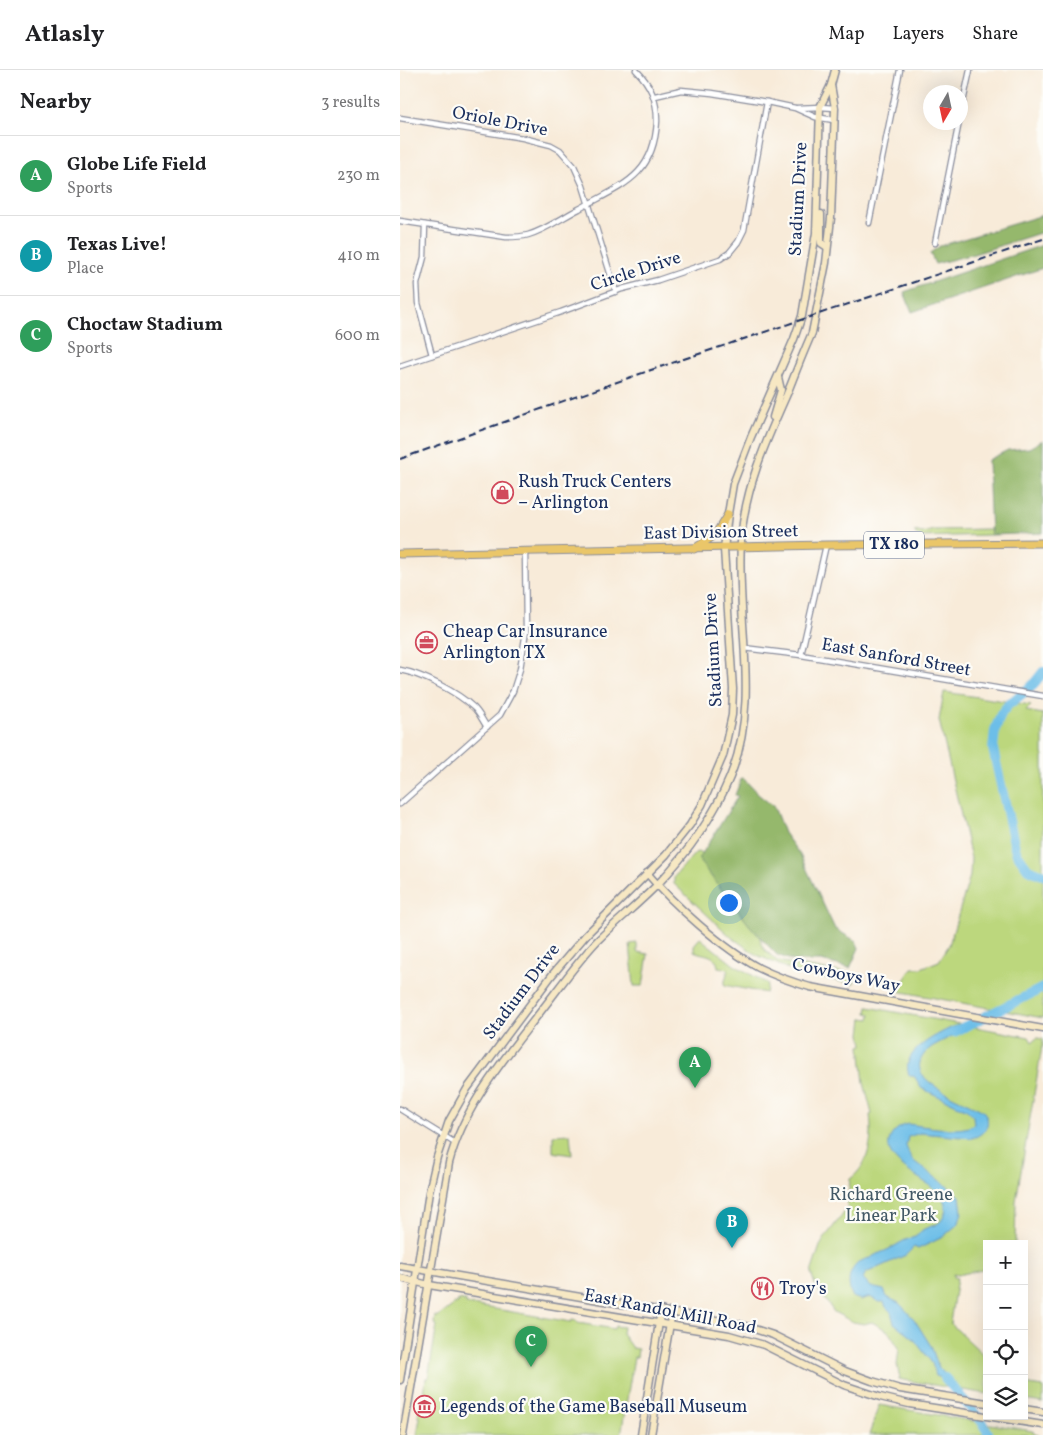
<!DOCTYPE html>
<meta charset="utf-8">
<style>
:root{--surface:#fff;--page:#f2f2f2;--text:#202124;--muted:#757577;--line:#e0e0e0;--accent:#7c3aed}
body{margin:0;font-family:Vollkorn,serif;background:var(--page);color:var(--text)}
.controls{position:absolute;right:15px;bottom:15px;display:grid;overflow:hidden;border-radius:0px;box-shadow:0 5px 20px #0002}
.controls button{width:45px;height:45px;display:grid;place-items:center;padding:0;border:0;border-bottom:1px solid var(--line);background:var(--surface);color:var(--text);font:25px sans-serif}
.compass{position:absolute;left:523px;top:15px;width:45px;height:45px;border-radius:50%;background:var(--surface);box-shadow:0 5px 20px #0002;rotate:189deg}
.you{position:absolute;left:328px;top:832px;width:18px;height:18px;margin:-12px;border:4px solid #fff;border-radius:50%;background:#1a73e8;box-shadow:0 0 0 8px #1a73e833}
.badge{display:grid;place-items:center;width:32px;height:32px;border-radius:50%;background:var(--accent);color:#fff;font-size:16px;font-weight:700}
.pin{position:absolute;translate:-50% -41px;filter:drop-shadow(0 1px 2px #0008)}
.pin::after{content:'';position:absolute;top:26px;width:18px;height:15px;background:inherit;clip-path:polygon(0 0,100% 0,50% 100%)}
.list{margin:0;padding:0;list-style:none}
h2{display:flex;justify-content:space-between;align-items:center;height:65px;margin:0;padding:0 20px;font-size:21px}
h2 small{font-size:16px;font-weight:400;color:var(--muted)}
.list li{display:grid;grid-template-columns:32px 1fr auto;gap:15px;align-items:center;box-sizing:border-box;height:80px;padding:0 20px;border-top:1px solid var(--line)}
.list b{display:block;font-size:19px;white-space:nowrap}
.list p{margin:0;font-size:16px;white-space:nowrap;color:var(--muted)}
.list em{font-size:16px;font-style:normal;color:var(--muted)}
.icon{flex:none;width:28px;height:28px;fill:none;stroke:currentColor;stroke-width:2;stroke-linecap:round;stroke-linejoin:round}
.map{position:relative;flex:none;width:643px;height:1365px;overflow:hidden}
header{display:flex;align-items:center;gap:30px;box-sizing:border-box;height:70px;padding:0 25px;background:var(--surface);border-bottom:1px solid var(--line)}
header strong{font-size:24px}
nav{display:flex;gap:28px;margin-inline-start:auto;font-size:18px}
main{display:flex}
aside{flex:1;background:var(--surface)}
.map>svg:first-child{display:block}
.green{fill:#bcd77d;stroke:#6c836e}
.forest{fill:#95b86c;stroke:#587465}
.water{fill:#6cbee8;stroke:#4476a3}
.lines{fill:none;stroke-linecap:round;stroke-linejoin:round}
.river{stroke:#6cbee8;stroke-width:10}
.street-casing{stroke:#8a8d9c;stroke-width:7}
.secondary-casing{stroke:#8a8d9c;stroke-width:9}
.primary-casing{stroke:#8a8d9c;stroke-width:9}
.street{stroke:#fff;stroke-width:4.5}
.secondary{stroke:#f7e8c3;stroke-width:6}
.primary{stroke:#eac669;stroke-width:7}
.rail{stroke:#1b2f5e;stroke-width:2;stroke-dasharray:8 4;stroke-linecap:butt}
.labels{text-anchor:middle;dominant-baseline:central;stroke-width:4.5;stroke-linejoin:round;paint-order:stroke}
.shield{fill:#fdfcf7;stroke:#5f6c8c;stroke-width:1}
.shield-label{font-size:16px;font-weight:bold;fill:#1b2f5e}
.street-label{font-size:18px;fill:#1b2f5e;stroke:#fdfcf7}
.poi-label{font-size:18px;fill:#1b2f5e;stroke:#fdfcf7;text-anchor:start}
.park-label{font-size:18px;fill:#435966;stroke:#fdfcf7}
</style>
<header>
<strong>Atlasly</strong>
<nav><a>Map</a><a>Layers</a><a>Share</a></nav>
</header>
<main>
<aside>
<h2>Nearby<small>3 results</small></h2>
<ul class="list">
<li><span class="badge" style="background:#2e9e5b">A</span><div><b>Globe Life Field</b><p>Sports</p></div><em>230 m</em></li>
<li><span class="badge" style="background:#0f9aa8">B</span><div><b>Texas Live!</b><p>Place</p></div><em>410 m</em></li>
<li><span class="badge" style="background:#2e9e5b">C</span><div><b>Choctaw Stadium</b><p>Sports</p></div><em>600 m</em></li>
</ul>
</aside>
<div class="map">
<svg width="643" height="1365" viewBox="0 0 643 1365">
<rect width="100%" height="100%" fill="#fdfcf7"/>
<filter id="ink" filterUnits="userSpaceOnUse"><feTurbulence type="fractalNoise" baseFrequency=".02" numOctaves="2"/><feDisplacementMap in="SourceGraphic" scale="10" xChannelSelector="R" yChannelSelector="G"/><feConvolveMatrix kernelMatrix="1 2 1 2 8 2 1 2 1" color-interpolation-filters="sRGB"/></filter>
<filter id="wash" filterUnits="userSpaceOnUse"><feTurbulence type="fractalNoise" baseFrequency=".0096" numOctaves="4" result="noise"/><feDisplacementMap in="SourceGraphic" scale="20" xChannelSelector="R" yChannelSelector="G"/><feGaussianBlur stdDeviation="1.12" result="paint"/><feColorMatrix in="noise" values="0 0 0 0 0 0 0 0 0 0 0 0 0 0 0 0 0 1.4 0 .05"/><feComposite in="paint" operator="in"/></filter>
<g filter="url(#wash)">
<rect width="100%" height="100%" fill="#f8ebd9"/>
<g class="green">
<polygon points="590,459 591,465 520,467 515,463 515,461 522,463 534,460"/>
<polygon points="544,622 631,635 626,641 643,644 643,948 497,921 512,898 521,898 539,891 549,875 570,806 571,788 539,650"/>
<polygon points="296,782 302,783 300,787 300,792 359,866 364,879 377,891 425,900 452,903 452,908 455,908 454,913 452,914 397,903 357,885 331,867 274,814 274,807"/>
<path d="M300,868L334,895L368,914L366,923L324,915L328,899L318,897C316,883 304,886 294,881V875Z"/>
<polygon points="237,873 237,882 248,884 243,916 234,916 230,874"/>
<path d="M468,937L629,967L632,972L637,968L643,969V977H642L616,1131L615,1174H587V1199L557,1205L553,1204V1207L557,1208L550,1253L587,1288V1324L498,1309L500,1308L497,1295L499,1278L488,1261L472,1252L464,1254L453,1252L434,1242L416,1217L411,1203L420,1176L426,1166L447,1139L450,1109C470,1095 473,1067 470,1045L472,1044L464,1013L460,976L463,975L461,964L463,948L470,949L471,944L467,943Z"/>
<polygon points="170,1064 172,1085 153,1082 153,1065"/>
<polygon points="58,1230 66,1231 66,1234 171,1252 172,1250 177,1251 178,1253 214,1259 215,1256 223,1257 222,1264 232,1278 238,1279 237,1287 234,1287 221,1365 17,1365 20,1347 18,1346 19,1339 22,1339 26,1308 28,1308 37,1255 34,1254 35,1246 38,1247 56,1233 58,1233"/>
<polygon points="624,1314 643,1317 643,1333 624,1330"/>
<polygon points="479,1335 632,1361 639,1365 469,1365"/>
</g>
<g class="forest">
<polygon points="643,145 643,162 574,184 535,194 530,183 540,176"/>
<polygon points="643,175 643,198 512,242 504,222"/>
<polygon points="643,370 643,463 591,465 588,390 608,380 629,378"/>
<polygon points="342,707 359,725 374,737 384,763 400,785 435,859 456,871 459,878 450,898 421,891 394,891 377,885 350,856 300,792 300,787 338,726 335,725"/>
</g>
<path class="water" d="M557,955L570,957C558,963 546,969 535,975C529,978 522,985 520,992C513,1014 567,1031 583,1041C593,1052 585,1065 572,1068L520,1063L508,1067L506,1076L511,1089L560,1126L562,1142L559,1153L543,1167L518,1179L514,1177L506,1185L466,1203L463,1208L471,1217L484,1220L487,1227L499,1233L514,1249L531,1276L539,1298L560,1319L547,1317C545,1312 541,1307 536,1306L532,1293L513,1268L494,1253L491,1242L486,1237L484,1232H479L470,1227L461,1230L453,1227C444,1211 451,1191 470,1188C477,1183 484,1182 491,1178C497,1175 502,1171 508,1169C510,1168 513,1168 515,1167C519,1165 520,1161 524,1159C530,1156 536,1156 541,1151C567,1115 477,1103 490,1068C493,1061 500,1056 508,1054C523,1056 563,1064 574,1054L573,1046L567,1040L521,1018L515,1007L509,1005C499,981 540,963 557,955Z"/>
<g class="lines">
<g class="river">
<polyline points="643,602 633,615 608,635 601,644 595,660 593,679 616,782 628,799 643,805"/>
<polyline points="554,962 643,918"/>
<polyline points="545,1308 583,1353 589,1365"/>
</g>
</g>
</g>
<g filter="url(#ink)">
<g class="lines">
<defs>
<g id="street">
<polyline points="255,26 281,20 312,23 367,32 395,38 415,47 434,50"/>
<polyline points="397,38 420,37 435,38"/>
<polyline points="560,46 570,0"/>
<polyline points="0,48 123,68 151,75 160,80 174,96 183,116 216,222"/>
<path d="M0,151L106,167C113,167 121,167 128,165C146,160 163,147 179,139C222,115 254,107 257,51C257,30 251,15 236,0"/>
<polyline points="469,153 500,0"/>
<polyline points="25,155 24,187 17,214 18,233 32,285"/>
<polyline points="535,173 559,52"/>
<polyline points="0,296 161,242 222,219 258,210 320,189 329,183 338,172 344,160 367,32"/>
<polyline points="344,578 401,585 643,626"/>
<polyline points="401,585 426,475"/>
<path d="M0,600C22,604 57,622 73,637C79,642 82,650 87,657"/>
<polyline points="0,734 100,645 113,621 120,599 126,561 125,481"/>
<polyline points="0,1039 55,1073"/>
</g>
<g id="secondary">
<polyline points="421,144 421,173 427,177"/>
<polyline points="373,347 381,320 378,307"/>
<path d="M247,803C274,835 322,878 359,898C375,906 392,912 410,917L643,959"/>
<polyline points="0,1196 339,1254 373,1265 445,1301 472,1311 500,1319 587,1333"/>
<polyline points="0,1208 29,1215 329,1265 364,1275 444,1315 480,1327 509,1334 643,1355"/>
<polyline points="0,1310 29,1122 37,1087 49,1051 67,1019 152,905 186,865 266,785 290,755 302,735 323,686 332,645 333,619 324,479 328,444 333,414 351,367 394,269 402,246 416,163 420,37 431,15 435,0"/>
<polyline points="624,1339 643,1342"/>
<path d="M3,1365L49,1093C64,1035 105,988 141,941C159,918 177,892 197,871C216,852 237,835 256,816C287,784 313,748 330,707C361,631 336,551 341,472C344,420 366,371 387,324C395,304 403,283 412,263L426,193L431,148L435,38L431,15"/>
<polyline points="241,1365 261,1240"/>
<polyline points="251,1365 272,1242"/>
</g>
<g id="primary">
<polyline points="294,479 315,465 328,444"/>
<polyline points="0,484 426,475 643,473"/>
</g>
</defs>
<use href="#street" class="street-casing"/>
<use href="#secondary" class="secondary-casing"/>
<use href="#primary" class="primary-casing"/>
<use href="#street" class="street"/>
<use href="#secondary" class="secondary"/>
<use href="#primary" class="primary"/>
<polyline class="rail" points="0,389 251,300 643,169"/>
</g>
</g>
<defs>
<symbol id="shop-ring" viewBox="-11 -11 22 22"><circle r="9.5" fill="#fdfcf7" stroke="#d1495b" stroke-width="1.5"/><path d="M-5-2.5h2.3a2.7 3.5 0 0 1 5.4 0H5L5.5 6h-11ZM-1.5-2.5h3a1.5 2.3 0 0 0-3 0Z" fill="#d1495b"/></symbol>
<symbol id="office-ring" viewBox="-11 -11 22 22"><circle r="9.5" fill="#fdfcf7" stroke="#d1495b" stroke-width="1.5"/><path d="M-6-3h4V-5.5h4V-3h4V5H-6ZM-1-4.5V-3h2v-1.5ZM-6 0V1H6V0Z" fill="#d1495b"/></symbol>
<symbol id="restaurant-ring" viewBox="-11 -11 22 22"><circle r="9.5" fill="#fdfcf7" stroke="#d1495b" stroke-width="1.5"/><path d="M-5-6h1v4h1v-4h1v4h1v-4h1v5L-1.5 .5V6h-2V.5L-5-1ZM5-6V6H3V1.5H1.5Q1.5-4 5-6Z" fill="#d1495b"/></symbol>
<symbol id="museum-ring" viewBox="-11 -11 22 22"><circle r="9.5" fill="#fdfcf7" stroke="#d1495b" stroke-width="1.5"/><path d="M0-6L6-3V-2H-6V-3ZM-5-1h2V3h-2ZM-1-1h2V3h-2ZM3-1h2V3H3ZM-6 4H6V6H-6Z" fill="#d1495b"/></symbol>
</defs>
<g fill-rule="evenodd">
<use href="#shop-ring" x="90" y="410" width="25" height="25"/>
<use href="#office-ring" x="14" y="560" width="25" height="25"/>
<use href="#restaurant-ring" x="350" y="1206" width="25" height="25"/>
<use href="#museum-ring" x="12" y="1324" width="25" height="25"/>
</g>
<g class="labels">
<rect class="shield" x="464" y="461.5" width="60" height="27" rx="4"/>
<g class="shield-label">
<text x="494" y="475">TX 180</text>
</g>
<g class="street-label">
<text transform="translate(100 52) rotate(11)">Oriole Drive</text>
<text transform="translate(399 129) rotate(-87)">Stadium Drive</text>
<text transform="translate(236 202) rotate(-18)">Circle Drive</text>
<text transform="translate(321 463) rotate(-1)">East Division Street</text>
<text transform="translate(314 580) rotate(-93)">Stadium Drive</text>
<text transform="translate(496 588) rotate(10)">East Sanford Street</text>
<text transform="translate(446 906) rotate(12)">Cowboys Way</text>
<text transform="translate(122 922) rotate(-53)">Stadium Drive</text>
<text transform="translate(270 1242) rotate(11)">East Randol Mill Road</text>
</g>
<g class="poi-label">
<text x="118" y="412">Rush Truck Centers<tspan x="118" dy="21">– Arlington</tspan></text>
<text x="43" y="562">Cheap Car Insurance<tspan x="43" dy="21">Arlington TX</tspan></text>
<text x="379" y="1219">Troy's</text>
<text x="40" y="1337">Legends of the Game Baseball Museum</text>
</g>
<g class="park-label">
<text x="491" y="1125">Richard Greene<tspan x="491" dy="21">Linear Park</tspan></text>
</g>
</g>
</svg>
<div class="controls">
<button>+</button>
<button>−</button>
<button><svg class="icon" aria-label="locate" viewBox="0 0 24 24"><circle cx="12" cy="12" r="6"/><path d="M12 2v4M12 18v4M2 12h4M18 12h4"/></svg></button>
<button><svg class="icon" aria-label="layers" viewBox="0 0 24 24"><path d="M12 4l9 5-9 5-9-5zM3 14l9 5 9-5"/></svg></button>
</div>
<svg class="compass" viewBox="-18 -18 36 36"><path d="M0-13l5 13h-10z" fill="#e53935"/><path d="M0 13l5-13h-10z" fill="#757577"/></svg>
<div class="you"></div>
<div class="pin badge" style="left:295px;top:1018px;background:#2e9e5b">A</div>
<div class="pin badge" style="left:332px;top:1178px;background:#0f9aa8">B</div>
<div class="pin badge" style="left:131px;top:1297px;background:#2e9e5b">C</div>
</div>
</main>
